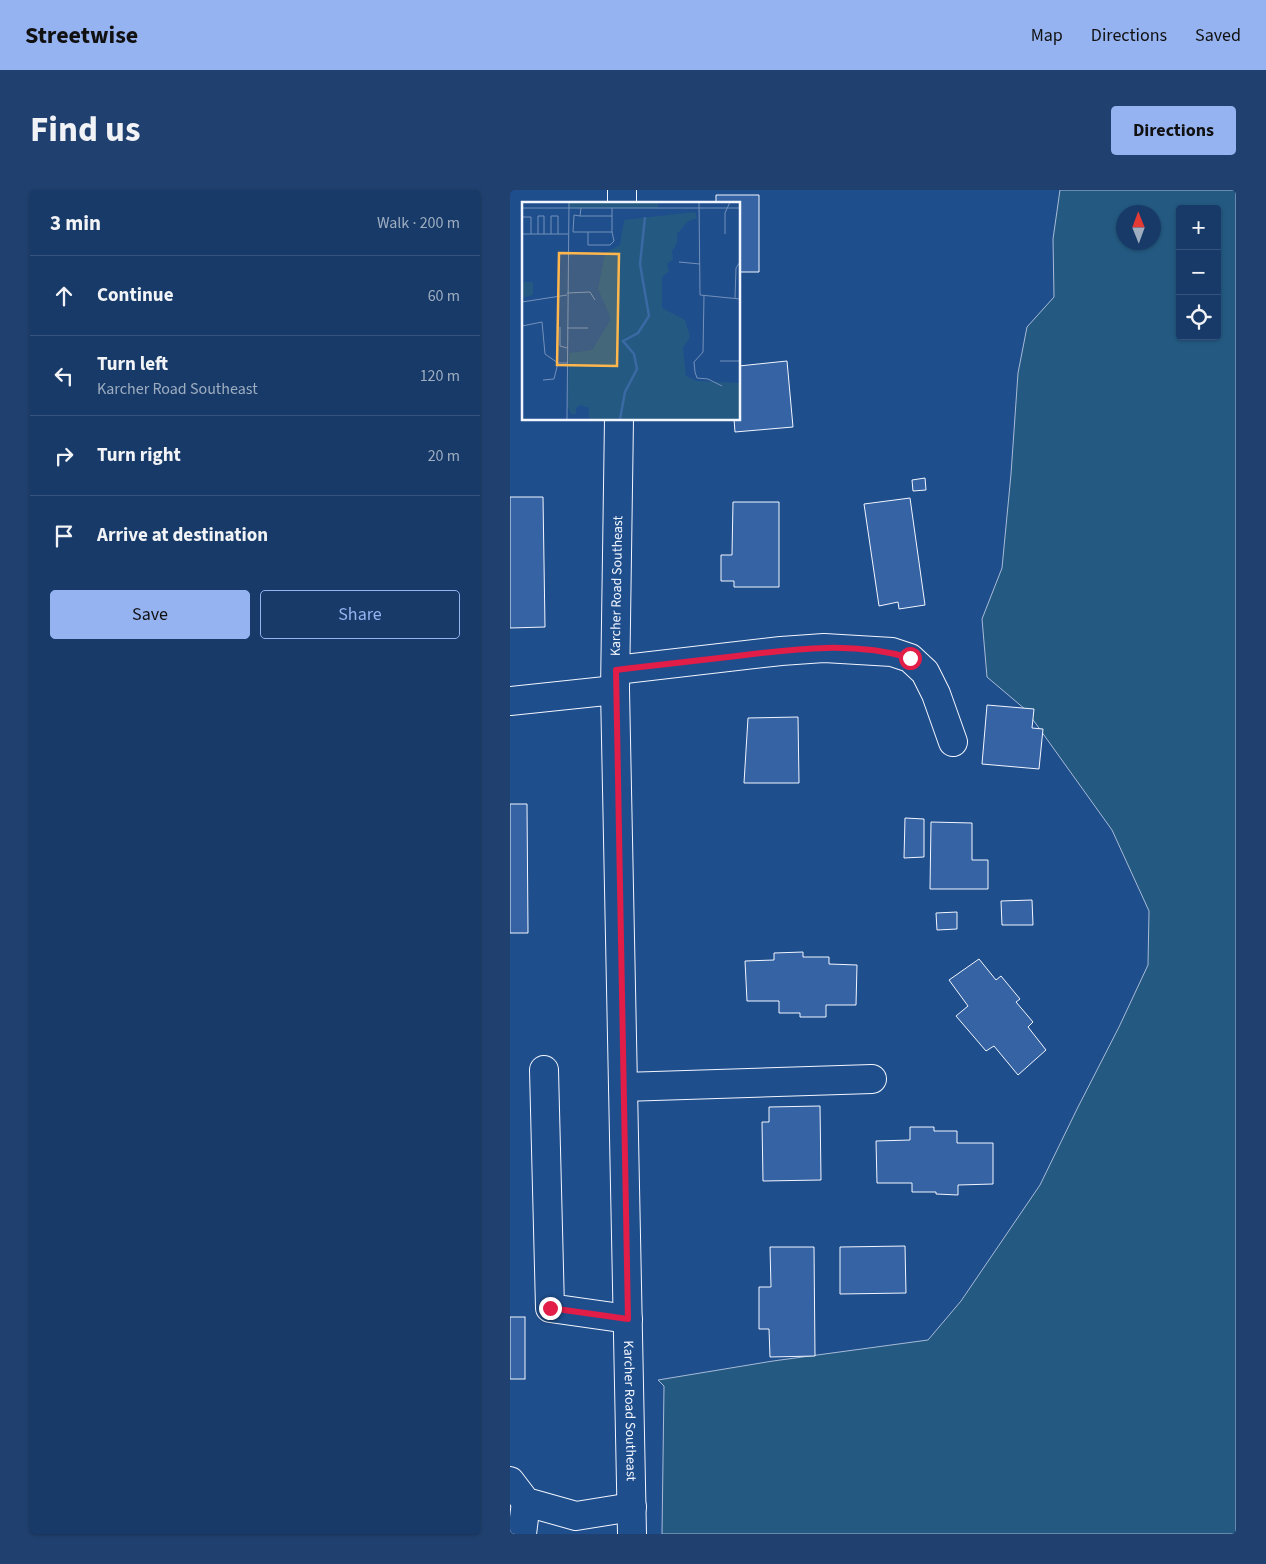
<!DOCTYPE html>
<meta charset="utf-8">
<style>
:root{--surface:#173a69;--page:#20416f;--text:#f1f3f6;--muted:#9eadc0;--line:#36547d;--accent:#95b2f1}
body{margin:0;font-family:"Source Sans 3",sans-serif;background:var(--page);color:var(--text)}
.controls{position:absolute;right:15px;top:15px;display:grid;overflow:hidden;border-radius:5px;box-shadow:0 1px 4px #0004}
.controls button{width:45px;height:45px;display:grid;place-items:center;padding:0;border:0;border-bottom:1px solid var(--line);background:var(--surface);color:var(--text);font:25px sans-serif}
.compass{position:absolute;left:606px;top:15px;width:45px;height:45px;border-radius:50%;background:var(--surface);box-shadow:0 1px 4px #0004;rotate:359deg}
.stop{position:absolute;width:15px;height:15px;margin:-11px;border:4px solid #e11d48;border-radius:50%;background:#fff}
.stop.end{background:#e11d48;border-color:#fff;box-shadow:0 1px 5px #0008}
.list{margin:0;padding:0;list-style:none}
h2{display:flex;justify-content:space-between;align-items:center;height:65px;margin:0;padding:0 20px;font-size:21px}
h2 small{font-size:16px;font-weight:400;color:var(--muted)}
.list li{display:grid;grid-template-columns:32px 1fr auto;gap:15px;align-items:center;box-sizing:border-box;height:80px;padding:0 20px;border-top:1px solid var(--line)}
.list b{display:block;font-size:19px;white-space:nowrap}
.list p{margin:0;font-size:16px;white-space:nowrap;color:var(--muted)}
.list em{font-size:16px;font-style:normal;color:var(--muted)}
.actions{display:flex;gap:10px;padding:15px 20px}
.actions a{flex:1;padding:11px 0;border:1px solid var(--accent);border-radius:5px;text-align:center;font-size:18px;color:var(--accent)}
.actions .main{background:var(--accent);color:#111}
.icon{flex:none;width:28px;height:28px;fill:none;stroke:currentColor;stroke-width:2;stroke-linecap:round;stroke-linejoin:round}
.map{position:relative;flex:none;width:726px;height:1344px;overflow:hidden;border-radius:5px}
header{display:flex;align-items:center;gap:30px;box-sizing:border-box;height:70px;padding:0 25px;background:var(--accent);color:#111}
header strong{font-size:24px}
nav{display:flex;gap:28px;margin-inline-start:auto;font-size:18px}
.intro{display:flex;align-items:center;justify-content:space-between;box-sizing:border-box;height:120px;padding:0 30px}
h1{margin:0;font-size:35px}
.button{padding:12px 22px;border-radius:5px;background:var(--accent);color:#111;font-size:18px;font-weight:700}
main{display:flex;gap:30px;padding:0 30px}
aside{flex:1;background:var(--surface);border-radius:5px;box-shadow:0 1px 4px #0004}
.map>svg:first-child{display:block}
.green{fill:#245a82;stroke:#a8bbd7;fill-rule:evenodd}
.building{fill:#3563a3;stroke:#f2f6ff}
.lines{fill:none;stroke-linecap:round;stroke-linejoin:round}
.minor-casing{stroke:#f2f6ff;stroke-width:30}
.minor{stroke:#1f4e8c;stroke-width:28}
.route{stroke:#e11d48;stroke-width:6}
.labels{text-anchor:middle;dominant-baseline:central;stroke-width:4;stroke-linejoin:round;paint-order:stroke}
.street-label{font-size:14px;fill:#f2f6ff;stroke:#1f4e8c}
.inset-river{fill:none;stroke:#3b69a3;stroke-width:2.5}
.inset-road{fill:none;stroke:#7391ba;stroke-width:1}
.view{fill:#ffb74d;fill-opacity:0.15;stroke:#ffb74d;stroke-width:2.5}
.inset-edge{fill:none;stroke:#f2f6ff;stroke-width:2.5}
</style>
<header>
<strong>Streetwise</strong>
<nav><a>Map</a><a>Directions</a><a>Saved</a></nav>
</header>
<div class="intro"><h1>Find us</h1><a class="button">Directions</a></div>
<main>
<aside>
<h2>3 min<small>Walk · 200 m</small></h2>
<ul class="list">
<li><svg class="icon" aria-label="ahead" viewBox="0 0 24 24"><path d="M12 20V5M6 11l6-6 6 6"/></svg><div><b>Continue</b></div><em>60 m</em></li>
<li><svg class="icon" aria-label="left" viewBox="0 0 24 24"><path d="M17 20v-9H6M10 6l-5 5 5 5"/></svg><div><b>Turn left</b><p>Karcher Road Southeast</p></div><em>120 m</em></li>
<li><svg class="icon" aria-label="right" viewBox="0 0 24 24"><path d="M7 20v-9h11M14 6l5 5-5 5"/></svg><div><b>Turn right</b></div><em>20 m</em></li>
<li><svg class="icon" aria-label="arrive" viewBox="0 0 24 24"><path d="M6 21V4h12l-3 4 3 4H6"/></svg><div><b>Arrive at destination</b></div></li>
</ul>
<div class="actions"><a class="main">Save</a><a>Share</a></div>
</aside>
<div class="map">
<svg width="726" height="1344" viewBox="0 0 726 1344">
<rect width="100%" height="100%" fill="#1f4e8c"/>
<path class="green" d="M550,0H726V1344H152L154,1196L148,1190L263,1171L418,1150L451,1111L530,995L567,919L609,837L638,775L639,721L602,640L516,520L477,487L472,429L492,378L501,284L508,183L517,137L544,107L543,49ZM670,19H707V146H670ZM614,22H644V52H614Z"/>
<g class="building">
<polygon points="206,5 249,5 249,82 229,82 229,14 206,14"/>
<polygon points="277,171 283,237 225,242 224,229 229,229 229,176"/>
<polygon points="415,288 416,300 403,301 402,290"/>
<polygon points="0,307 33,307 35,437 0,438"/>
<polygon points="400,308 415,415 389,419 388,412 369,416 354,314"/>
<polygon points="223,312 269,312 269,397 224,397 224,391 211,391 211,365 222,365"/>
<polygon points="477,515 524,519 522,538 533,539 529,579 472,574"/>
<polygon points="288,527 289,593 234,593 238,528"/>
<polygon points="0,614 17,614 18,743 0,743"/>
<polygon points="395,628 414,629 414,667 394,668"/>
<polygon points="421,632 462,633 462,670 478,670 478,699 420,699"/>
<polygon points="522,710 523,735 492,735 491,711"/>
<polygon points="447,722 447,739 427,740 426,723"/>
<polygon points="293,762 293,767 319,767 319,774 347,775 346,815 316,815 316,827 290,827 290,823 269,823 269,811 237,811 235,771 264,770 264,763"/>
<polygon points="469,769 486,790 491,786 510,809 506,812 523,832 518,837 536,860 508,885 484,856 476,861 446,826 458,816 439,790"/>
<polygon points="310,916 311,990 253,991 252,932 259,932 259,917"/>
<polygon points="400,937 424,937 424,941 447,941 447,953 483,953 483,994 448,995 448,1005 426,1004 426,1002 402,1002 402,993 367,993 366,951 400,950"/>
<polygon points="395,1056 396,1103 330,1104 330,1057"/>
<polygon points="260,1057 304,1057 305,1166 260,1167 259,1139 249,1139 249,1097 261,1097"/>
<rect x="0" y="1127" width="15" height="62"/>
</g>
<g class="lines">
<defs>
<g id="minor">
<polyline points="112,14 112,0"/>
<path id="s1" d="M109,229L105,500L122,1344"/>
<polyline points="106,480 271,461 314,458 382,462 400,468 415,482 426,504 443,552"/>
<polyline points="0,511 105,500"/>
<polyline points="34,880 40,1118 118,1129"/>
<polyline points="113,897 362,889"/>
<polyline points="0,1291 16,1312 66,1326 122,1317"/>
<polyline points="12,1344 16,1312"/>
</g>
</defs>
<use href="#minor" class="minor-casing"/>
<use href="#minor" class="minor"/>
</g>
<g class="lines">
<path class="route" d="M40,1118L118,1129L106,480C146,475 186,471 227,466C284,459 344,451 400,468"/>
</g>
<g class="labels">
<g class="street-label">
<text transform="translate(107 396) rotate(-89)">Karcher Road Southeast</text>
<text stroke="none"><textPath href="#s1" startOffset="992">Karcher Road Southeast</textPath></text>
</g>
</g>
<g transform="translate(12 12)">
<rect width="218" height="218" fill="#1f4e8c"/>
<path d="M47,0H165L136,1V6H46ZM173,10L175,16L166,19L155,32V41L150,49L151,57L145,62L147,69L140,75V106L163,118L168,135L161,146L164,174L175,179L217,181V217H67V206L59,203L54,206V212H49L46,205L47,151L70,148L89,117L76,87L83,51L98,43L102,18ZM0,80H11V93L0,96Z" fill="#245a82"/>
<path class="inset-river" d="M98,217L103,190L115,167L112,152L101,139L116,131L127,114L118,62L123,15"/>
<path class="inset-road" d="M177,0L178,93L218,97M0,6H218M59,6L58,14L52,13L51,30H90V6M58,14H90M0,15H9V32M66,30V43H88L92,39L90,30M0,32H46M16,32V14H22V32M29,32V14H36V32M203,32V11L208,0M157,60L178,62M45,91L68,90L73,98M182,93L181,150L172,160L173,170L175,176L186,177L200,184M213,96L214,66L218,60M0,100L45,93M0,124L20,120L23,152L36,161H45M38,125V144L45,146M45,126H66M198,159H218M21,178L32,177L36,161M45,217L47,0"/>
<path class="view" d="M37,51L97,52L95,164L35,163Z"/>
<rect width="218" height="218" class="inset-edge"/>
</g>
</svg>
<div class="controls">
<button>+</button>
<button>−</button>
<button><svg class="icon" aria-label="locate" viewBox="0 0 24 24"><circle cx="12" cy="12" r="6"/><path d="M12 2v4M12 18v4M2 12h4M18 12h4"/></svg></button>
</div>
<svg class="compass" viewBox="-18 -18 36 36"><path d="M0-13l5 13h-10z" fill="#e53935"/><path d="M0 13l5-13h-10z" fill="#9eadc0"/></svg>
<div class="stop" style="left:400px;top:468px"></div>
<div class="stop end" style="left:40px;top:1118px"></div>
</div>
</main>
